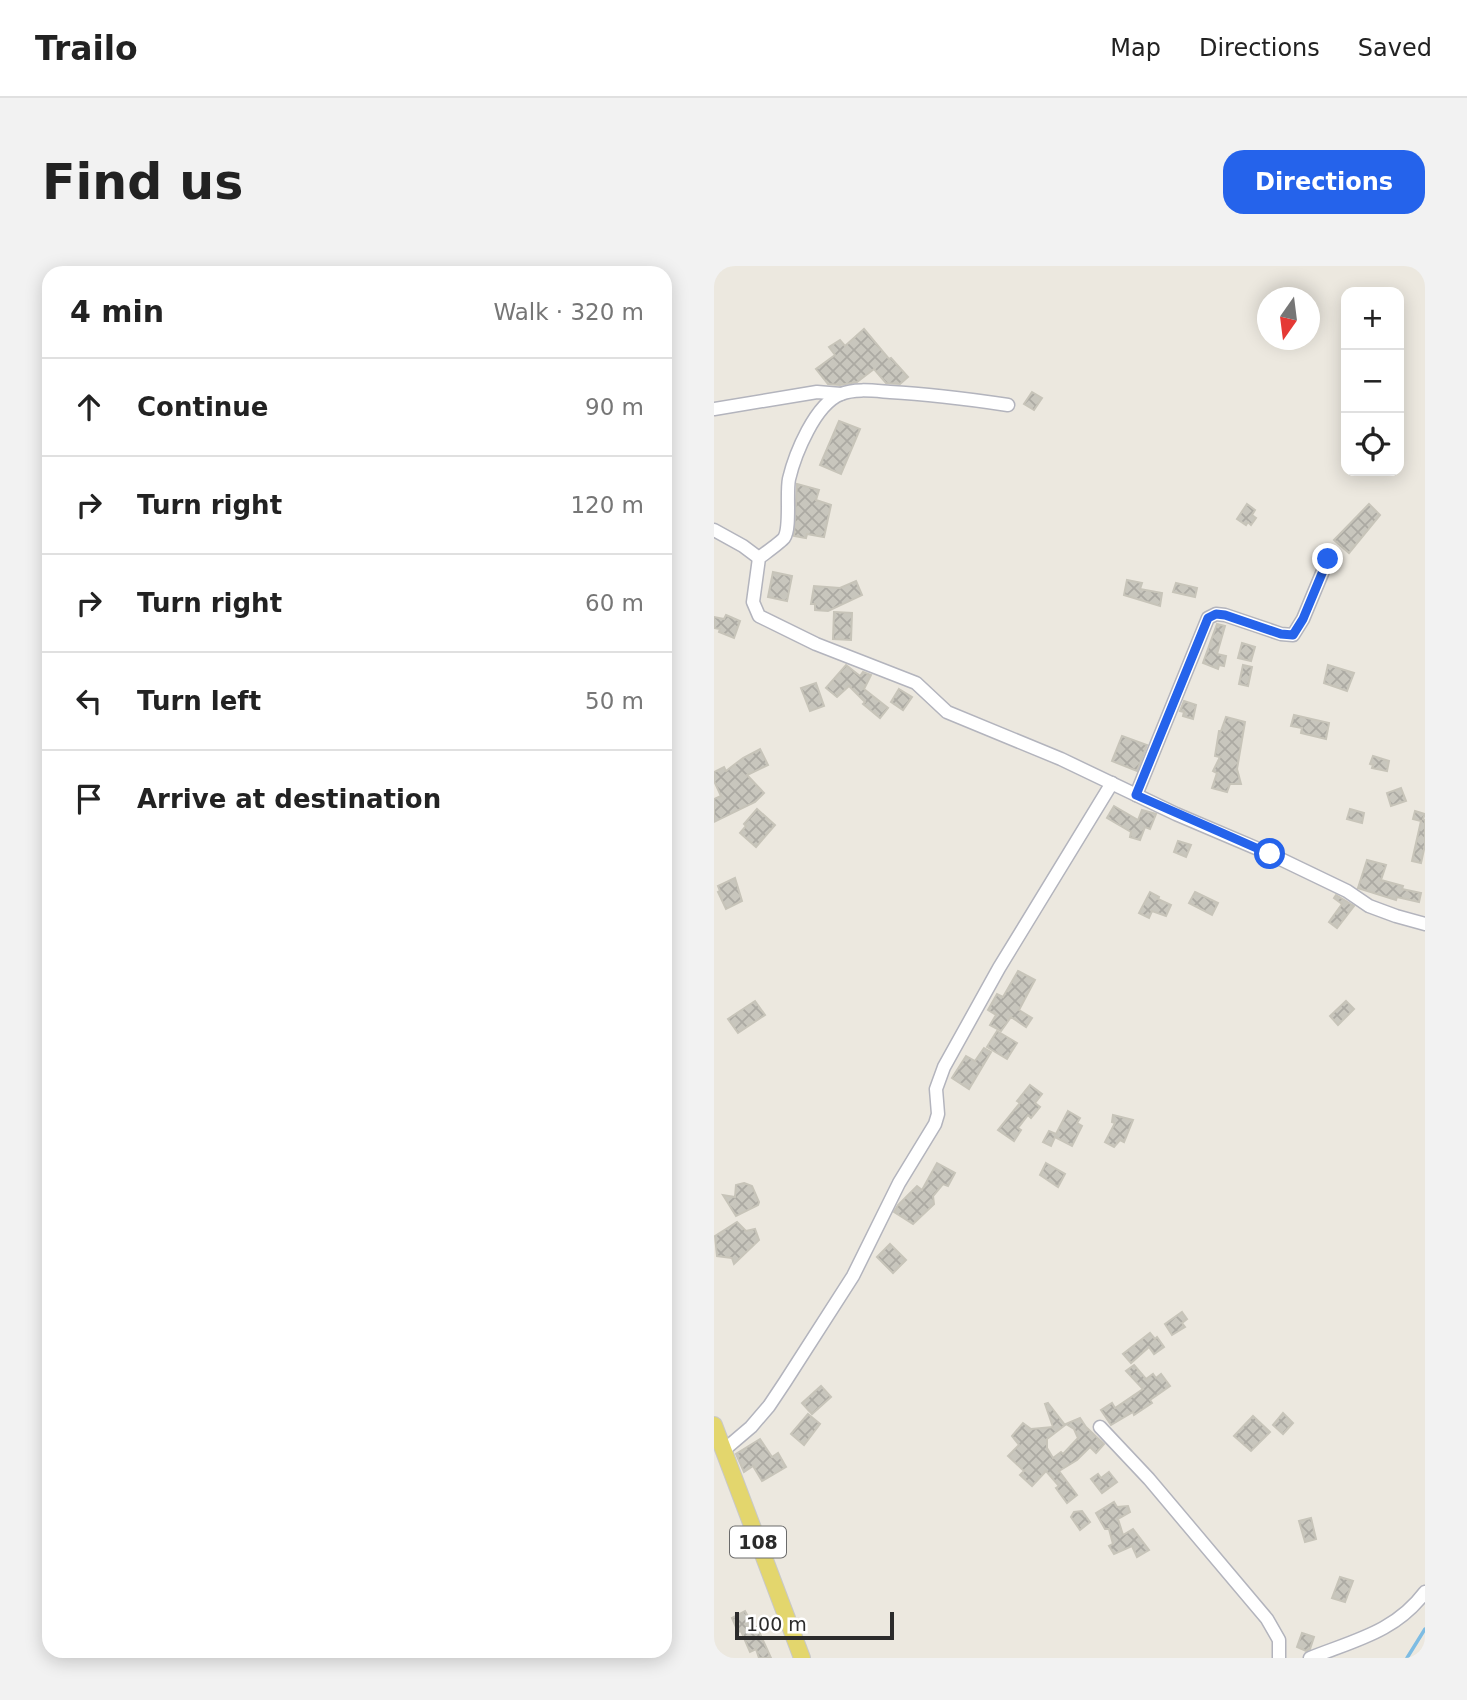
<!DOCTYPE html>
<meta charset="utf-8">
<style>
:root{--surface:#fff;--page:#f2f2f2;--text:#222;--muted:#767676;--line:#e0e0e0;--accent:#2563eb}
body{margin:0;font-family:"DejaVu Sans",sans-serif;background:var(--page);color:var(--text)}
.controls{position:absolute;right:21px;top:21px;display:grid;overflow:hidden;border-radius:14px;box-shadow:0 4px 18px #0003}
.controls button{width:63px;height:63px;display:grid;place-items:center;padding:0;border:0;border-bottom:2px solid var(--line);background:var(--surface);color:var(--text);font:35px sans-serif}
.compass{position:absolute;left:543px;top:21px;width:63px;height:63px;border-radius:50%;background:var(--surface);box-shadow:0 4px 18px #0003;rotate:194deg}
.scale{position:absolute;left:21px;bottom:18px;width:159px;box-sizing:border-box;padding-left:7px;border:4px solid #2b2b2b;border-top:0;font-size:19px;line-height:24px;white-space:nowrap;color:#2b2b2b;-webkit-text-stroke:5px #fff;paint-order:stroke}
.stop{position:absolute;width:21px;height:21px;margin:-16px;border:5px solid #2563eb;border-radius:50%;background:#fff}
.stop.end{background:#2563eb;border-color:#fff;box-shadow:0 2px 7px #0008}
.list{margin:0;padding:0;list-style:none}
h2{display:flex;justify-content:space-between;align-items:center;height:91px;margin:0;padding:0 28px;font-size:30px}
h2 small{font-size:23px;font-weight:400;color:var(--muted)}
.list li{display:grid;grid-template-columns:46px 1fr auto;gap:21px;align-items:center;box-sizing:border-box;height:98px;padding:0 28px;border-top:2px solid var(--line)}
.list b{display:block;font-size:26px;white-space:nowrap}
.list em{font-size:23px;font-style:normal;color:var(--muted)}
.icon{flex:none;width:38px;height:38px;fill:none;stroke:currentColor;stroke-width:2;stroke-linecap:round;stroke-linejoin:round}
.map{position:relative;flex:none;width:711px;height:1392px;overflow:hidden;border-radius:21px}
header{display:flex;align-items:center;gap:42px;box-sizing:border-box;height:98px;padding:0 35px;background:var(--surface);border-bottom:2px solid var(--line)}
header strong{font-size:33px}
nav{display:flex;gap:38px;margin-inline-start:auto;font-size:24px}
.intro{display:flex;align-items:center;justify-content:space-between;box-sizing:border-box;height:168px;padding:0 42px}
h1{margin:0;font-size:49px}
.button{padding:18px 32px;border-radius:21px;background:var(--accent);color:#fff;font-size:24px;font-weight:700}
main{display:flex;gap:42px;padding:0 42px}
aside{flex:1;background:var(--surface);border-radius:21px;box-shadow:0 4px 18px #0003}
.map>svg:first-child{display:block}
.lines{fill:none;stroke-linecap:round;stroke-linejoin:round}
.stream{stroke:#7dbce3;stroke-width:3.5}
.building{fill:url(#building-cross-hatch);stroke:#c7c4b9;stroke-width:2}
.minor-casing{stroke:#b3b4bd;stroke-width:15}
.major-casing{stroke:#c8c8c8;stroke-width:18}
.minor{stroke:#fff;stroke-width:12}
.major{stroke:#e3d66d;stroke-width:16}
.route{stroke:#2563eb;stroke-width:9}
.labels{text-anchor:middle;dominant-baseline:central;stroke-width:5;stroke-linejoin:round;paint-order:stroke}
.shield{fill:#fff;stroke:#6b6b6b;stroke-width:2}
.shield-label{font-size:19px;font-weight:bold;fill:#2b2b2b}
</style>
<header>
<strong>Trailo</strong>
<nav><a>Map</a><a>Directions</a><a>Saved</a></nav>
</header>
<div class="intro"><h1>Find us</h1><a class="button">Directions</a></div>
<main>
<aside>
<h2>4 min<small>Walk · 320 m</small></h2>
<ul class="list">
<li><svg class="icon" aria-label="ahead" viewBox="0 0 24 24"><path d="M12 20V5M6 11l6-6 6 6"/></svg><div><b>Continue</b></div><em>90 m</em></li>
<li><svg class="icon" aria-label="right" viewBox="0 0 24 24"><path d="M7 20v-9h11M14 6l5 5-5 5"/></svg><div><b>Turn right</b></div><em>120 m</em></li>
<li><svg class="icon" aria-label="right" viewBox="0 0 24 24"><path d="M7 20v-9h11M14 6l5 5-5 5"/></svg><div><b>Turn right</b></div><em>60 m</em></li>
<li><svg class="icon" aria-label="left" viewBox="0 0 24 24"><path d="M17 20v-9H6M10 6l-5 5 5 5"/></svg><div><b>Turn left</b></div><em>50 m</em></li>
<li><svg class="icon" aria-label="arrive" viewBox="0 0 24 24"><path d="M6 21V4h12l-3 4 3 4H6"/></svg><div><b>Arrive at destination</b></div></li>
</ul>
</aside>
<div class="map">
<svg width="711" height="1392" viewBox="0 0 711 1392">
<defs>
<pattern id="building-cross-hatch" width="8" height="8" patternUnits="userSpaceOnUse" patternTransform="scale(1.75)"><rect width="8" height="8" fill="#c8c6bd"/><path d="M0 0l8 8M0 8l8-8" fill="none" stroke="#acaaa3"/></pattern>
</defs>
<rect width="100%" height="100%" fill="#ece8df"/>
<g class="lines">
<polyline class="stream" points="693,1392 711,1363"/>
</g>
<g class="building">
<polygon points="150,63 175,93 177,92 194,111 186,118 172,117 160,103 143,116 126,119 114,118 102,103 121,89 115,81 126,74 131,80"/>
<polygon points="318,126 328,132 320,144 310,138"/>
<polygon points="125,155 146,163 127,208 106,199"/>
<polygon points="83,218 105,224 102,234 117,239 110,271 93,268 92,272 80,270"/>
<polygon points="533,238 541,244 538,249 542,252 537,259 534,256 532,259 523,253"/>
<polygon points="655,238 666,249 635,287 620,274"/>
<polygon points="59,306 78,310 73,335 54,331"/>
<polygon points="413,314 428,317 426,323 448,327 446,340 410,329"/>
<polygon points="142,315 148,329 114,345 101,344 101,338 97,338 100,320 126,322"/>
<polygon points="462,317 483,322 481,331 459,326"/>
<polygon points="120,346 138,347 137,374 119,373"/>
<polygon points="12,349 26,355 20,372 5,366 6,363 0,362 0,351 10,353"/>
<polygon points="503,358 511,360 503,388 512,390 510,400 505,399 504,403 489,397"/>
<polygon points="528,377 541,381 537,395 524,392"/>
<polygon points="132,399 146,410 149,406 157,409 150,423 174,442 166,452 149,438 151,436 135,420 123,431 112,422"/>
<polygon points="529,399 538,401 534,420 525,418"/>
<polygon points="614,399 640,407 633,425 610,417"/>
<polygon points="102,417 110,440 96,445 87,422"/>
<polygon points="185,423 198,431 189,444 177,436"/>
<polygon points="470,435 482,439 479,453 469,450 470,446 466,445"/>
<polygon points="580,449 615,457 612,473 587,467 588,462 577,460"/>
<polygon points="512,451 531,456 523,503 527,518 516,518 513,526 498,522 503,507 499,505 506,491 501,490 505,465 507,465"/>
<polygon points="408,470 433,479 423,505 398,495"/>
<polygon points="46,483 54,499 33,509 50,527 41,536 0,556 0,533 7,530 0,515 0,506 10,501 12,505 29,492"/>
<polygon points="659,490 675,495 673,505 658,502 659,499 656,498"/>
<polygon points="687,522 692,535 677,540 673,527"/>
<polygon points="400,540 424,554 428,544 442,548 436,563 431,561 426,574 416,571 417,566 393,552"/>
<polygon points="43,543 61,559 42,581 26,567 32,560 30,558"/>
<polygon points="636,543 650,547 648,557 633,553"/>
<polygon points="701,545 711,548 709,553 711,554 711,579 707,597 698,595 707,555 699,553"/>
<polygon points="464,575 477,579 472,591 460,586"/>
<polygon points="653,594 672,599 667,614 689,620 688,623 707,627 705,636 683,631 682,634 644,622"/>
<polygon points="21,612 28,635 12,643 4,626 6,625 4,620"/>
<polygon points="436,626 445,631 444,633 457,639 452,650 438,645 435,652 425,647"/>
<polygon points="481,626 504,637 498,649 475,637"/>
<polygon points="622,629 640,640 623,662 615,656 628,638 620,632"/>
<polygon points="304,705 321,714 305,744 318,752 312,761 297,751 287,765 276,759 282,749 274,744 283,728 289,731"/>
<polygon points="41,735 51,749 24,767 14,753"/>
<polygon points="632,735 640,743 624,759 616,750"/>
<polygon points="283,765 303,777 293,793 273,781"/>
<polygon points="270,782 277,786 255,823 238,812 252,790 261,795"/>
<polygon points="316,819 328,828 321,837 326,841 317,852 314,849 304,862 307,864 300,875 284,864 306,837 303,835"/>
<polygon points="354,845 366,852 363,857 368,860 358,880 341,871 337,880 329,876 335,865 342,868"/>
<polygon points="399,849 419,854 410,876 406,874 400,881 391,876 401,857 398,856"/>
<polygon points="223,897 241,907 234,920 229,918 219,930 220,938 199,958 180,946 184,939 203,920 208,924"/>
<polygon points="332,897 351,908 344,921 326,909"/>
<polygon points="30,917 38,920 45,936 44,939 22,950 9,929 21,931 22,919"/>
<polygon points="23,956 32,965 41,963 45,974 20,998 18,992 3,990 1,970"/>
<polygon points="176,978 192,994 179,1007 163,991"/>
<polygon points="468,1046 473,1053 468,1057 471,1061 458,1069 451,1058"/>
<polygon points="436,1067 441,1073 443,1071 450,1081 440,1088 435,1081 417,1097 409,1088"/>
<polygon points="420,1099 432,1113 439,1108 442,1112 447,1108 456,1120 436,1134 438,1137 420,1149 419,1146 397,1159 387,1144 398,1137 401,1142 429,1123 412,1105"/>
<polygon points="107,1120 117,1131 98,1148 88,1137"/>
<polygon points="334,1137 351,1159 333,1173 333,1182 339,1192 347,1186 349,1188 364,1172 360,1163 352,1158 366,1152 372,1161 390,1178 382,1187 376,1181 363,1194 345,1205 363,1229 353,1237 342,1222 345,1220 332,1205 318,1220 306,1209 310,1205 294,1190 305,1179 298,1170 309,1157 317,1163 339,1161 331,1138"/>
<polygon points="569,1147 579,1157 569,1168 559,1159"/>
<polygon points="94,1148 106,1158 90,1179 77,1168"/>
<polygon points="539,1150 556,1166 537,1185 520,1170"/>
<polygon points="46,1173 58,1191 64,1187 72,1201 48,1215 39,1200 30,1206 22,1188"/>
<polygon points="395,1206 403,1216 388,1227 377,1213 384,1208 387,1212"/>
<polygon points="400,1236 403,1241 414,1240 416,1246 404,1253 409,1269 419,1263 435,1284 423,1291 418,1280 400,1288 395,1280 399,1278 395,1263 391,1263 382,1247"/>
<polygon points="368,1245 376,1256 366,1264 357,1251 360,1246"/>
<polygon points="597,1252 602,1273 591,1276 585,1255"/>
<polygon points="626,1311 639,1315 631,1336 618,1332"/>
<polygon points="31,1345 40,1362 43,1361 57,1392 45,1392 42,1383 36,1386 27,1365 24,1366 18,1352"/>
<polygon points="588,1367 600,1371 596,1383 592,1385 583,1381"/>
</g>
<g class="lines">
<defs>
<g id="minor">
<path d="M294,139C254,133 216,128 176,126C162,125 141,122 127,128C101,138 81,188 75,213C72,227 77,262 70,272C67,276 50,288 45,292L39,336L45,350L102,378L202,417L233,446L347,493L462,548L556,588L633,625L655,640L682,650L711,658"/>
<polyline points="0,143 103,126 127,128"/>
<polyline points="0,264 29,280 45,292"/>
<polyline points="422,529 494,352 502,348 511,349 567,368 579,369 589,353 614,293"/>
<polyline points="386,1161 435,1213 553,1353 565,1374 565,1392"/>
<polyline points="10,1184 37,1161 55,1140 71,1116 139,1010 185,917 221,858 224,848 222,823 230,801 285,702 398,517"/>
<path d="M596,1392C641,1374 681,1366 711,1326"/>
</g>
<polyline id="major" points="0,1159 88,1392"/>
</defs>
<use href="#minor" class="minor-casing"/>
<use href="#major" class="major-casing"/>
<use href="#minor" class="minor"/>
<use href="#major" class="major"/>
</g>
<g class="lines">
<polyline class="route" points="556,588 422,529 494,352 502,348 511,349 567,368 579,369 589,353 614,293"/>
</g>
<g class="labels">
<rect class="shield" x="16" y="1260.5" width="56" height="31" rx="5"/>
<g class="shield-label">
<text x="44" y="1276">108</text>
</g>
</g>
</svg>
<div class="controls">
<button>+</button>
<button>−</button>
<button><svg class="icon" aria-label="locate" viewBox="0 0 24 24"><circle cx="12" cy="12" r="6"/><path d="M12 2v4M12 18v4M2 12h4M18 12h4"/></svg></button>
</div>
<svg class="compass" viewBox="-18 -18 36 36"><path d="M0-13l5 13h-10z" fill="#e53935"/><path d="M0 13l5-13h-10z" fill="#767676"/></svg>
<div class="scale">100 m</div>
<div class="stop" style="left:556px;top:588px"></div>
<div class="stop end" style="left:614px;top:293px"></div>
</div>
</main>
